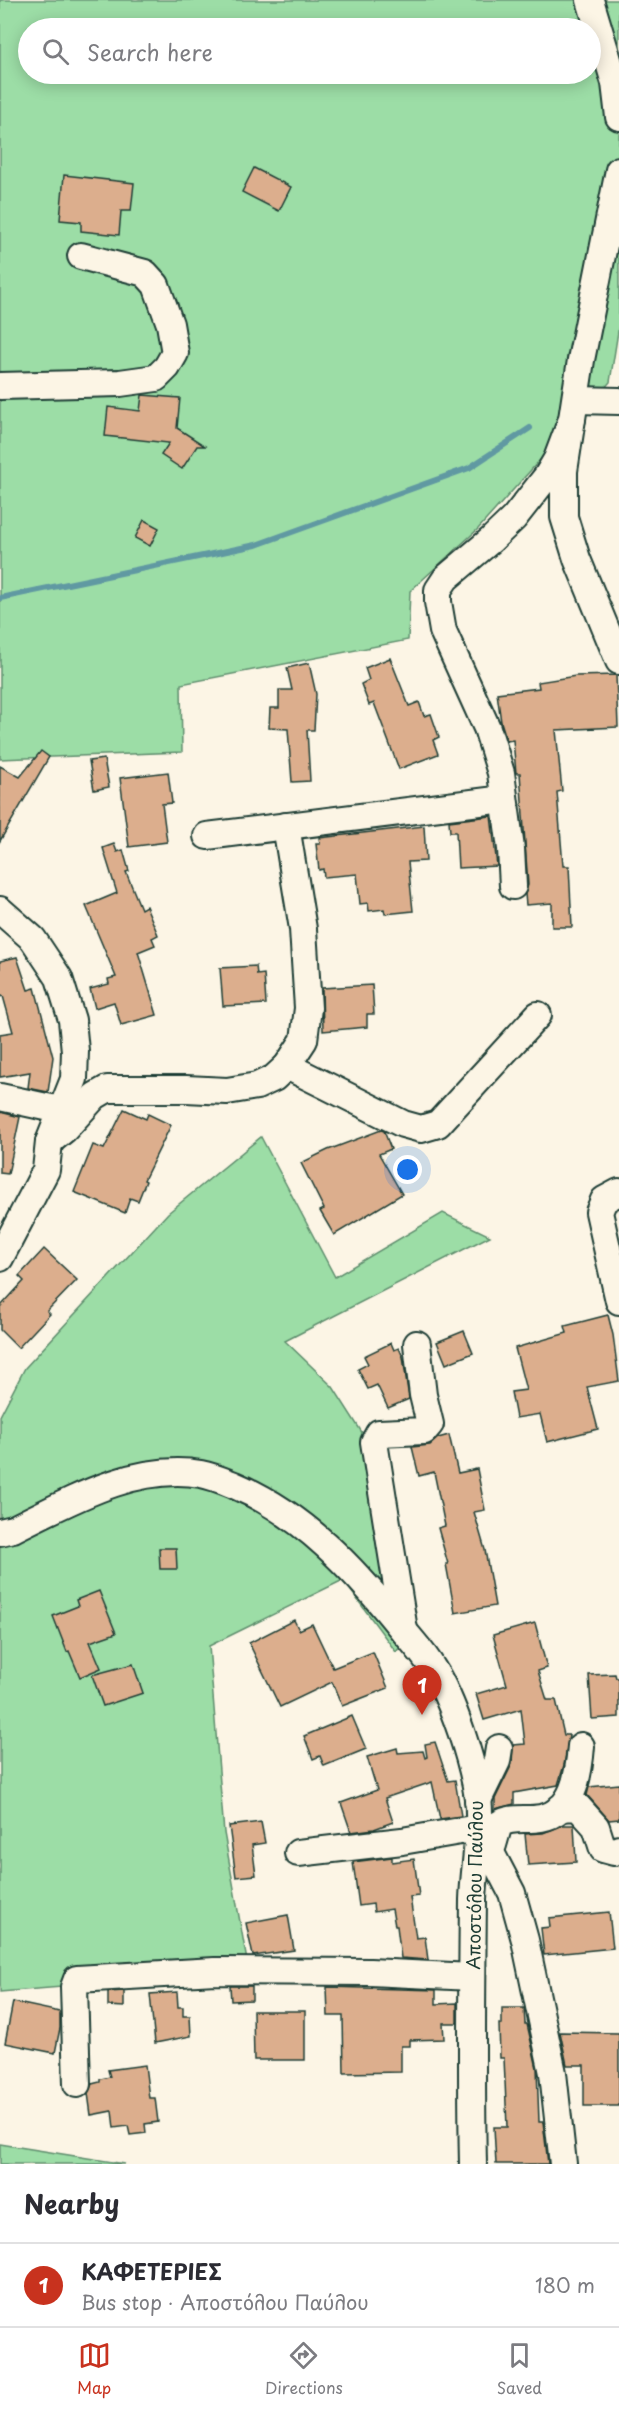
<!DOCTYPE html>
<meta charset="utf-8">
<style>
:root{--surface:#fff;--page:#f7f7f7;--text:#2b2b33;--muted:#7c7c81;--line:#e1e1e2;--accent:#c8321e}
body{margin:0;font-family:"Playpen Sans",sans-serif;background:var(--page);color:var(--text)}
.you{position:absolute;left:408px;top:1170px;width:21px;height:21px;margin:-15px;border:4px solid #fff;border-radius:50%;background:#1a73e8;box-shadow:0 0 0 9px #1a73e833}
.badge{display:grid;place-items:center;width:39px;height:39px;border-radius:50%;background:var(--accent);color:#fff;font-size:20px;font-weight:700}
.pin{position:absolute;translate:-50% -50px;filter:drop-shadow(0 2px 3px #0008)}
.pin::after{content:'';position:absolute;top:32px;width:21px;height:18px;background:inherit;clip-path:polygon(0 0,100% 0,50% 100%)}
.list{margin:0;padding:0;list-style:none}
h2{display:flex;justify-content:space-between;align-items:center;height:78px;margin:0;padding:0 24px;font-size:26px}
h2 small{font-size:20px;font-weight:400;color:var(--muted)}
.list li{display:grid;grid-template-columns:39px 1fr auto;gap:18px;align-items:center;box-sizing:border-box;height:84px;padding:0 24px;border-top:2px solid var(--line)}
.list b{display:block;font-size:22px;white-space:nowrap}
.list p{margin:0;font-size:20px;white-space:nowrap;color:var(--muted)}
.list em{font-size:20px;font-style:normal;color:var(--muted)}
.icon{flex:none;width:33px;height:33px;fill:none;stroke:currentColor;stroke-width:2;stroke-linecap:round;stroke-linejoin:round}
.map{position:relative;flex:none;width:619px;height:2164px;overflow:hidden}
.search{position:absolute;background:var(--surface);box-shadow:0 3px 15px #0003;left:18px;right:18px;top:18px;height:66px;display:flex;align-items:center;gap:15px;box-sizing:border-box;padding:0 21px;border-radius:33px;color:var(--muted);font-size:22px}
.sheet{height:162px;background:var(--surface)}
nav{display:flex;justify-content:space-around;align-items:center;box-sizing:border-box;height:84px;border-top:2px solid var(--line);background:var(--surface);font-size:16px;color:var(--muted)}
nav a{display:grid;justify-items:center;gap:3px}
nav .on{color:var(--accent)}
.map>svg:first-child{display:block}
.green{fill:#9cdda6;stroke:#5e8d6d;stroke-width:1.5;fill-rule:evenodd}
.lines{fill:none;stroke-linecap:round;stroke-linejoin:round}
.stream{stroke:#6099a2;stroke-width:6}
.building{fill:#dcae8d;stroke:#1f3d34;stroke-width:1.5}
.minor-casing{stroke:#1f3d34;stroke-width:30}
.minor{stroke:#fcf5e5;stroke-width:26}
.labels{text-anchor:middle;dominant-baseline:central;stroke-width:4.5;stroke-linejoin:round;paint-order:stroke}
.street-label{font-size:18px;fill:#1f3d34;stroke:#fcf5e5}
</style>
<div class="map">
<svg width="619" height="2164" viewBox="0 0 619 2164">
<rect width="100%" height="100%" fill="#fcf5e5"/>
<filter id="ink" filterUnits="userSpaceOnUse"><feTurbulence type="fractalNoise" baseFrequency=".0167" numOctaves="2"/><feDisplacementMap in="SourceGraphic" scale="12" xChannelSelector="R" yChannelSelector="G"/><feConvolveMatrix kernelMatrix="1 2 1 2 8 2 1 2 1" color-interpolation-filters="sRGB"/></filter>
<g filter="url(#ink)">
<g class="green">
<path d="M0,0H619V325L610,382L478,529L410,591L408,640L181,684L182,752L0,759ZM28,28H590V74H28Z"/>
<polygon points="261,1137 335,1277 443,1213 490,1236 285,1341 333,1387 386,1470 416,1627 396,1652 343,1580 209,1646 224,1833 249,1972 0,1992 0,1416 25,1368 168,1213"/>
<polygon points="0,2144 125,2164 0,2164"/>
</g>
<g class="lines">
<polyline class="stream" points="0,598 256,545 469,468 530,428"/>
</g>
<g class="building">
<polygon points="254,168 291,187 279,211 242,192"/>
<polygon points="64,175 134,183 131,211 121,211 119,235 81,231 81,222 60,220"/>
<polygon points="142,395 180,398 177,428 205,446 197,446 182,469 161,455 169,443 105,436 108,407 140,411"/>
<polygon points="144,520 159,528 150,546 135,538"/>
<polygon points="390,658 409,706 419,702 424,716 431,714 439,737 433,740 438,754 399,769 374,703 369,705 361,684 369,680 365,668"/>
<polygon points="309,663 316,694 314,730 307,730 310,781 292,782 288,729 269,728 270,708 279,708 279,690 292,690 287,668"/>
<polygon points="616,675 618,727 556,730 562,791 557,792 563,866 569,866 572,927 552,927 552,903 526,905 525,894 528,885 520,773 516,773 513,740 507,741 501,722 497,693 539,688 538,682 576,676"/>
<polygon points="41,751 49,757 0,841 0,766 20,777"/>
<polygon points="104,759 109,787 94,790 89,761"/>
<polygon points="168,772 172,803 162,804 167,842 129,847 120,778"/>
<polygon points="491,816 497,866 458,868 456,832 450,832 449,821"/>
<polygon points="424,826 426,861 408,862 413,911 385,914 384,909 369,911 368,903 360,904 357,874 324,877 323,869 319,870 316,844 320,844 319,838"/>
<polygon points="114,844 117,852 123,850 129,871 126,872 141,909 146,906 158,935 152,938 155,945 138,952 157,1015 121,1025 114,1002 95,1008 90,989 109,984 108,979 116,977 86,906 117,893 103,848"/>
<polygon points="17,957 28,990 35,988 53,1057 48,1092 28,1088 30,1072 0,1077 0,1034 13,1032 3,996 0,997 0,961"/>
<polygon points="256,966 257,975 264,974 266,1004 223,1006 220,968"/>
<polygon points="372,985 374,1014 367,1014 367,1027 323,1031 322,988"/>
<polygon points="124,1109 146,1119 148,1114 171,1125 144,1180 146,1181 138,1201 130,1198 125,1213 74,1192 93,1145 104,1149"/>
<polygon points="0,1112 20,1117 8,1174 0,1173"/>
<polygon points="381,1130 384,1131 391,1149 379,1154 402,1194 334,1235 320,1211 324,1209 301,1163 328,1150"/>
<polygon points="44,1249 77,1280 47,1311 50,1314 18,1348 0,1330 0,1307 24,1281 19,1276"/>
<polygon points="608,1315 613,1335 619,1381 587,1387 598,1429 547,1442 540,1414 516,1418 511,1392 526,1390 515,1348 567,1333 565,1326"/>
<polygon points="464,1331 473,1353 446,1364 437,1342"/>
<polygon points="391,1343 394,1350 399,1348 403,1357 409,1399 388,1408 377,1385 368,1389 358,1369 368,1364 364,1356"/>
<polygon points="449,1435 458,1473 477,1469 485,1510 474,1512 485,1550 495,1606 455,1613 446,1564 448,1564 438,1528 445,1526 434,1472 419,1476 412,1447 430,1445 438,1438"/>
<polygon points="159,1548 176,1548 177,1569 160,1569"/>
<polygon points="99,1591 116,1633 90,1642 101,1668 80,1677 69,1651 67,1652 53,1616 78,1606 76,1600"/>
<polygon points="294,1620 299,1630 312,1624 333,1668 373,1652 388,1688 342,1706 332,1682 280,1707 249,1643"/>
<polygon points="535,1623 547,1668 538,1671 547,1700 556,1700 564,1735 569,1735 564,1765 558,1785 514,1793 514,1804 495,1809 495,1799 512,1764 513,1745 525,1744 521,1709 484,1720 476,1694 507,1685 493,1635"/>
<polygon points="133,1664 143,1693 103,1706 92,1675"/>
<polygon points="615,1674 616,1678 619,1678 619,1717 592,1719 589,1675"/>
<polygon points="352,1716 366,1749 324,1766 320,1756 313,1759 304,1736"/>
<polygon points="435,1742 448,1781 455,1780 461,1816 440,1819 432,1782 385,1798 393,1822 374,1829 351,1832 341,1803 377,1790 367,1757 397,1748 398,1753 423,1751 425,1758 427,1757 425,1744"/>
<polygon points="619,1784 619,1819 609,1820 587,1795 589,1787"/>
<polygon points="261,1822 265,1843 252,1845 256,1875 236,1877 229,1826"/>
<polygon points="563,1825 574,1825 576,1862 528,1865 525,1834 543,1833"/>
<polygon points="392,1857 392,1862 414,1859 419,1896 410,1897 416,1938 425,1937 428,1960 401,1958 397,1926 395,1926 392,1909 374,1912 373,1904 359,1906 353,1862"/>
<polygon points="609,1912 613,1948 544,1955 541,1928 550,1927 549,1918"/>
<polygon points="288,1915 294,1950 253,1956 246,1923"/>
<polygon points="230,1986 252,1986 252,2000 231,2001"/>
<polygon points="327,1987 436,1990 436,2004 457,2003 457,2023 443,2023 444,2039 410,2040 410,2046 401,2046 401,2072 344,2073 343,2016 328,2016"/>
<polygon points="124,1991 124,2007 108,2006 108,1992"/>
<polygon points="177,1992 178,2007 183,2007 183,2016 190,2016 191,2036 155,2043 150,1994"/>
<polygon points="13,2002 60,2012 60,2028 55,2053 5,2043"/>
<polygon points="502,2008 524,2008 525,2024 527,2024 537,2068 539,2122 543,2122 548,2164 496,2164 494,2127 507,2127 504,2058 500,2058 499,2024 502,2024"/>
<polygon points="253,2011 305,2011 305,2060 254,2060"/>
<polygon points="560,2032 619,2033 619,2106 584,2106 584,2065 567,2065"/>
<polygon points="145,2065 149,2098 155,2098 158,2122 145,2124 146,2133 130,2135 128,2126 114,2128 112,2111 91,2115 88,2093 92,2084 100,2082 100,2079 110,2077 108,2070"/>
</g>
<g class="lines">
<defs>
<g id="minor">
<polyline points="590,0 615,83 619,117"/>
<polyline points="619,170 581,360 564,471 564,517 577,559 619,661"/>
<polyline points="0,386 120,383 156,378 167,367 175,353 170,324 156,285 145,273 81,256"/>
<polyline points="576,400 619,401"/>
<polyline points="207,836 504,799"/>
<polyline points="513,886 511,849 501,773 487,728 443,631 438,602 438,590 446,578 491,540 514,518 547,476 557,459 572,419"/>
<polyline points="0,910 33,939 59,978 72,1020 75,1051 74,1079 49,1142 46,1170 0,1258"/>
<polyline points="287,1066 403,1124 421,1129 438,1124 538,1015"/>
<polyline points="0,1097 60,1110"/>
<polyline points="49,1142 65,1129 95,1096 107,1089 186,1089 227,1091 257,1086 274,1078 287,1066 304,1040 308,1008 303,929 286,826"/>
<polyline points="619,1192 604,1200 599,1212 619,1301"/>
<path d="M0,1532L13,1529C70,1501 135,1463 201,1474C212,1476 224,1481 234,1485C303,1514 353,1568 399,1625C410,1639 424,1653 433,1669C453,1700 473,1762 478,1798C482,1828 474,1868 473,1900C472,1988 471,2076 473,2164"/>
<polyline points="404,1630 374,1442 379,1433 424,1431 430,1424 423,1395 417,1344"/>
<polyline points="478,1800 497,1761 499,1748"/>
<polyline points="560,1808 578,1807 596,1827 603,1849 614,1852 619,1849"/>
<polyline points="298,1853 402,1841 478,1828 512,1893 525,1940 553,2073 563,2164"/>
<path d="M482,1858L493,1845L499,1824C512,1816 526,1821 541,1818C574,1812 579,1773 581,1746"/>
<polyline points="77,2084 74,1987 77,1979 215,1971 370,1972 472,1977"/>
</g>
</defs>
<use href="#minor" class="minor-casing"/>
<use href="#minor" class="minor"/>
</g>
</g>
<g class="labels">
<g class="street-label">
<text transform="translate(474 1885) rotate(-89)">Αποστόλου Παύλου</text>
</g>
</g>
</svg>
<div class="you"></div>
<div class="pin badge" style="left:422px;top:1715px">1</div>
<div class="search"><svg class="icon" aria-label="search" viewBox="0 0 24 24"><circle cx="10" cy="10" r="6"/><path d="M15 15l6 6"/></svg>Search here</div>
</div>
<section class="sheet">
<h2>Nearby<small></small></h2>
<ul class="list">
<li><span class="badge">1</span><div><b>ΚΑΦΕΤΕΡΙΕΣ</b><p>Bus stop · Αποστόλου Παύλου</p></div><em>180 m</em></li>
</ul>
</section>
<nav>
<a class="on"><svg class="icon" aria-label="map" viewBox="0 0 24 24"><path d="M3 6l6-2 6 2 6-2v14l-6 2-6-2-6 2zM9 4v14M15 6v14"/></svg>Map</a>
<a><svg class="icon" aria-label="directions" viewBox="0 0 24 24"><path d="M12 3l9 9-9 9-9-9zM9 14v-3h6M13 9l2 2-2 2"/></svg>Directions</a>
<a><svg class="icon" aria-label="saved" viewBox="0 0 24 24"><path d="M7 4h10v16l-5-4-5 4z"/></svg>Saved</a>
</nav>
